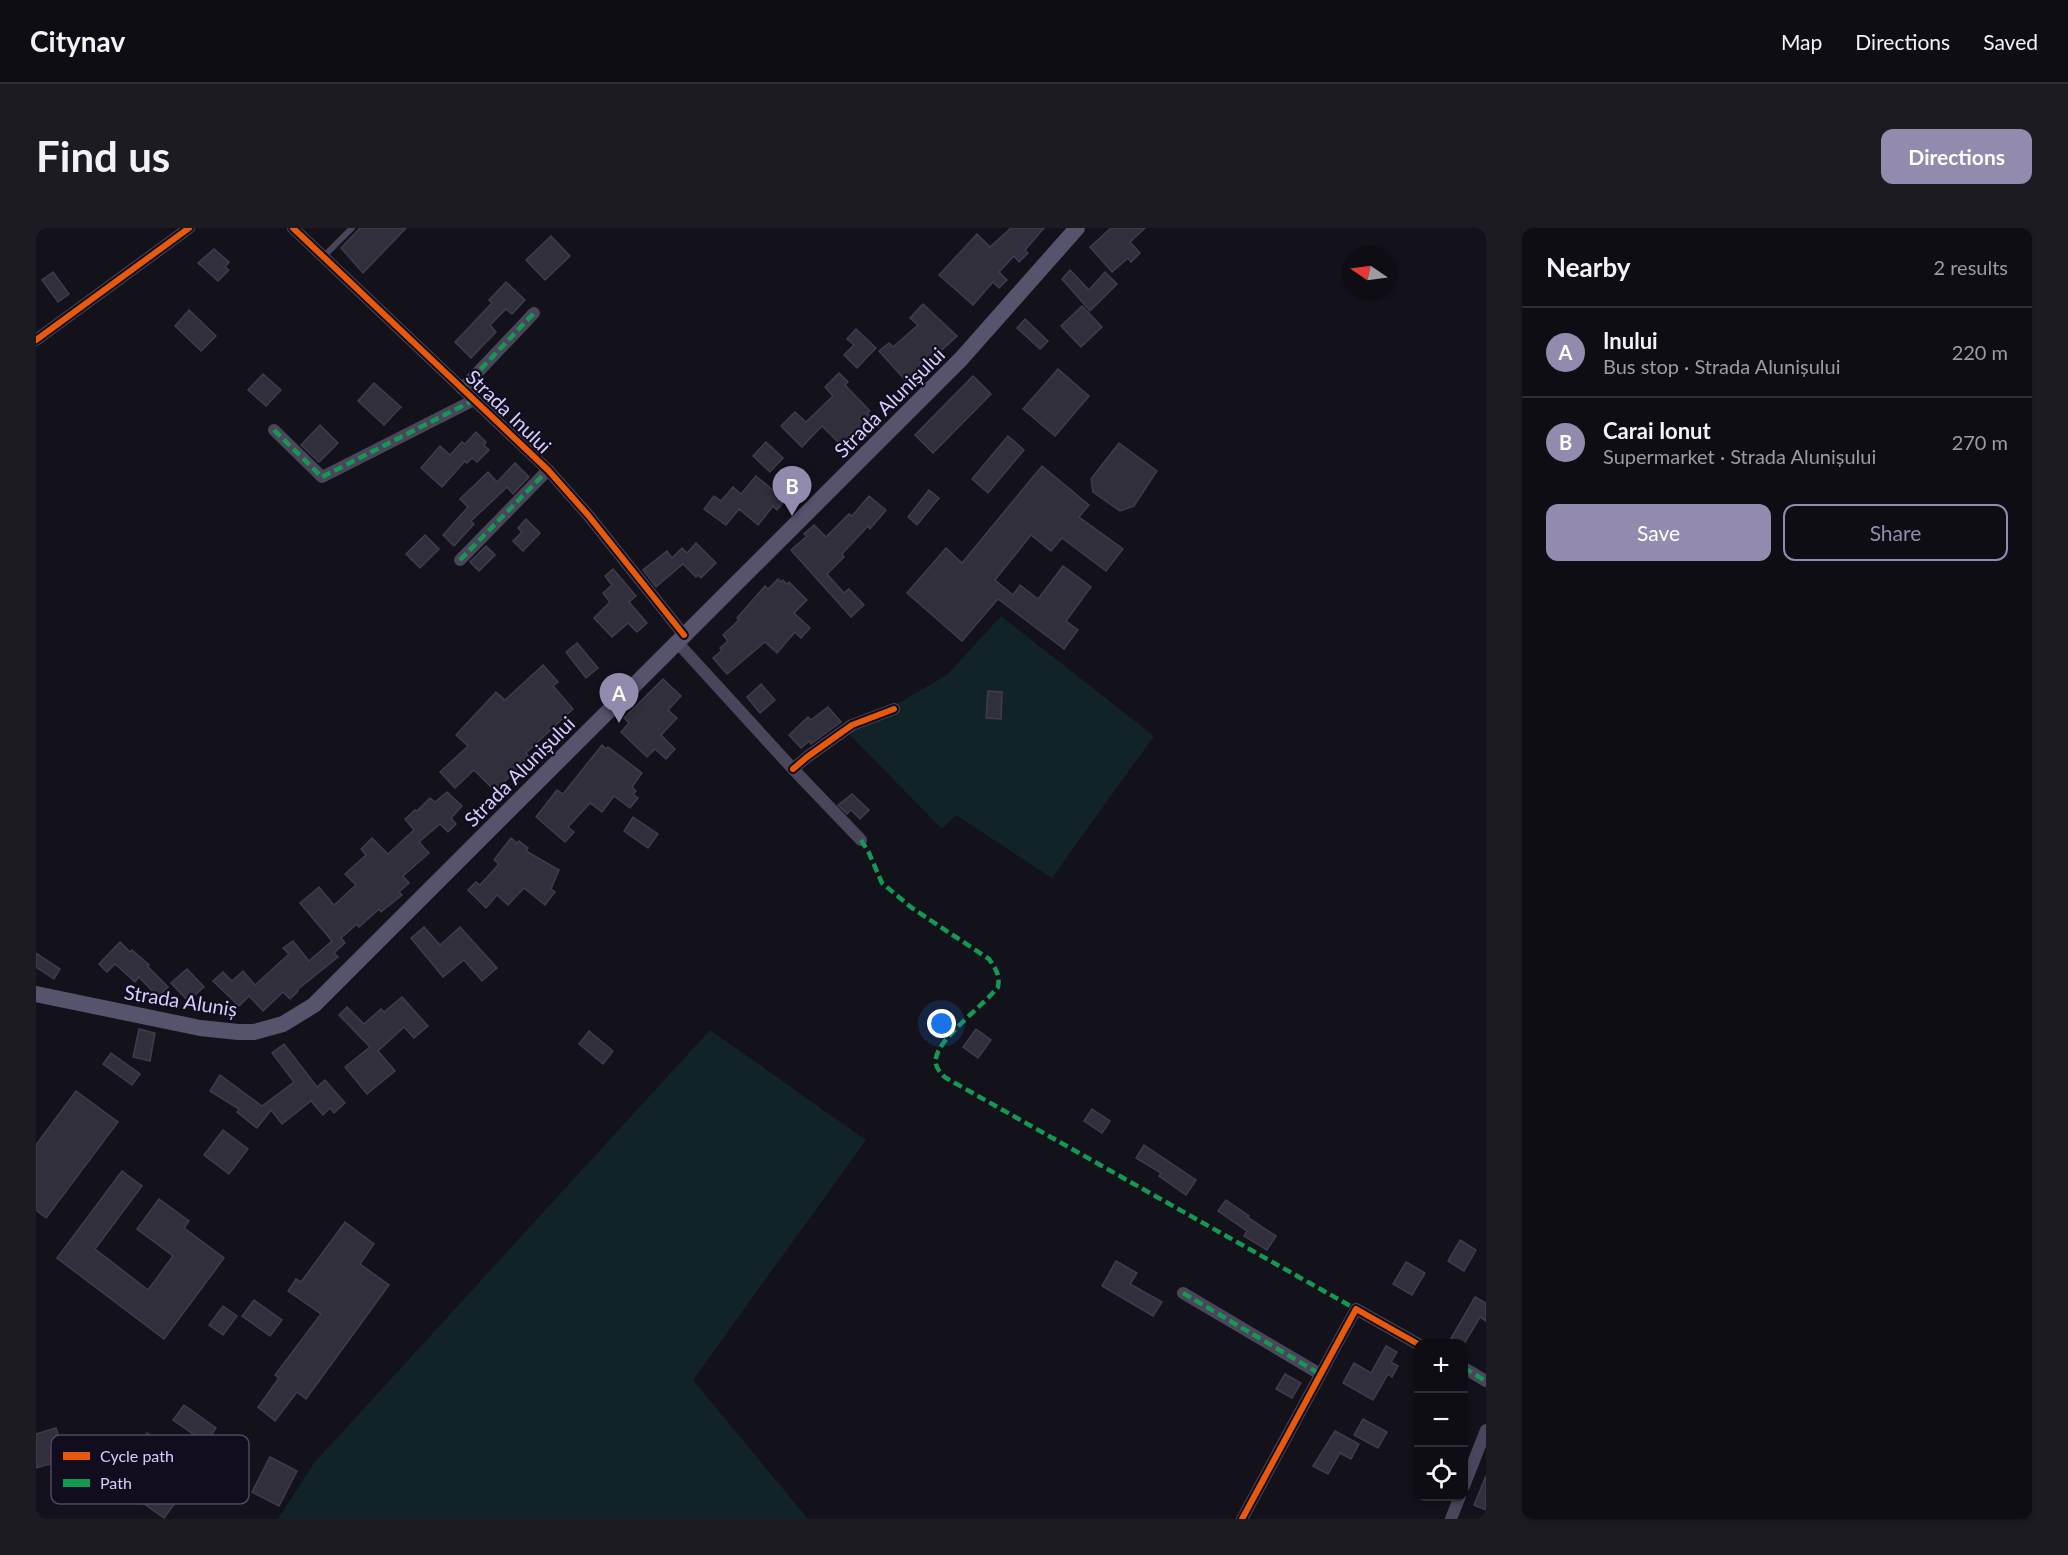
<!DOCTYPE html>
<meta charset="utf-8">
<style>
:root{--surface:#0e0d14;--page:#1c1b22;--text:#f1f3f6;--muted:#9b9ca0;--line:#2e2d34;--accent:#928bad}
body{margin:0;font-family:Lato,sans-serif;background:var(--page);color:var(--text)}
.controls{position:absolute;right:18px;bottom:18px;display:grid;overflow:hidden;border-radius:12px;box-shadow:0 2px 4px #0004}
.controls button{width:54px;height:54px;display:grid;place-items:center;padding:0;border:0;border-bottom:2px solid var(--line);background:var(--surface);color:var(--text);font:30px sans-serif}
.compass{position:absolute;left:1306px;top:18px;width:54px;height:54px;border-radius:50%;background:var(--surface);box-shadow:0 2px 4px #0004;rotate:283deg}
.you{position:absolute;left:906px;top:796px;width:21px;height:21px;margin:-15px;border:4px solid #fff;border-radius:50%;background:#1a73e8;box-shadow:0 0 0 9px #1a73e833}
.badge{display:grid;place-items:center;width:39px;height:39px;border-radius:50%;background:var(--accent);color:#fff;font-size:20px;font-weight:700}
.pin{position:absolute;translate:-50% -50px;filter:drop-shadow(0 2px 3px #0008)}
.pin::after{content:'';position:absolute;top:32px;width:21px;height:18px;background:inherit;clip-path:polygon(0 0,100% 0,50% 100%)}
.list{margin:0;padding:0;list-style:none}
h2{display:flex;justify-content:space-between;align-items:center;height:78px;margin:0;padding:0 24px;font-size:26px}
h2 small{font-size:20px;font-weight:400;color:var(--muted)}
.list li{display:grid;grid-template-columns:39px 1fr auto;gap:18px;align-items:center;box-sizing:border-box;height:90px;padding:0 24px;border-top:2px solid var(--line)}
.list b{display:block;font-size:22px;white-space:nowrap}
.list p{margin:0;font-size:20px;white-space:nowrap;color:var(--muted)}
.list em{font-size:20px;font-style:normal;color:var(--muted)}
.actions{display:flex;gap:12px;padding:18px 24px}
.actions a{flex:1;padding:14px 0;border:2px solid var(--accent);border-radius:12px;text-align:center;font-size:21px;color:var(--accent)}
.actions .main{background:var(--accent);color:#fff}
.icon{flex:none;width:33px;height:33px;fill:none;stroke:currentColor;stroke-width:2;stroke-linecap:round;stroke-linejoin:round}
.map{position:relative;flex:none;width:1450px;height:1291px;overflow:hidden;border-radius:12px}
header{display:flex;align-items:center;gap:36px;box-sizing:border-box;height:84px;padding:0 30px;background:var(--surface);border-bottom:2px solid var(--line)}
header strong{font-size:28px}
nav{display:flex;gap:33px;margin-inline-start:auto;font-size:21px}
.intro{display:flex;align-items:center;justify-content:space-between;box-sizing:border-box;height:144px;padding:0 36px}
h1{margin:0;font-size:42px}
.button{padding:15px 27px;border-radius:12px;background:var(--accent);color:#fff;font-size:21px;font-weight:700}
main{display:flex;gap:36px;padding:0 36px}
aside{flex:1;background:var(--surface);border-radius:12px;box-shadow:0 2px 4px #0004}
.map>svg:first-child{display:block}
.green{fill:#112326}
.building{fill:#322f3c;stroke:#403b4d;stroke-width:1.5}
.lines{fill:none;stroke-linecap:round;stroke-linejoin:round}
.service{stroke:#49465b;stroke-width:6}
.minor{stroke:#49465b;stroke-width:12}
.secondary{stroke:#56536d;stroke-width:16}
.quiet{stroke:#139951;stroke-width:4.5;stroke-dasharray:9 4.5;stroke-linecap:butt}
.cycleway-casing{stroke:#120d1e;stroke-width:10}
.cycleway{stroke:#e8590c;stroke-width:6}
.labels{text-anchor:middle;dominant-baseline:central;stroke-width:4.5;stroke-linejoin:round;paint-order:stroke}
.street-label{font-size:20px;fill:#d7cdfc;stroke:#120d1e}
.key{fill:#120d1e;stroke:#4d4761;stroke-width:1.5}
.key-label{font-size:16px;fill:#d7cdfc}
</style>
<header>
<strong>Citynav</strong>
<nav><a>Map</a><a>Directions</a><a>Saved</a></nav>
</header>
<div class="intro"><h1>Find us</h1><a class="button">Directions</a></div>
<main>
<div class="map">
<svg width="1450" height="1291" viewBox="0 0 1450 1291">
<rect width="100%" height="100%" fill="#13111a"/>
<g class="green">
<polygon points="965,388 1118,508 1016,650 920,587 906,601 812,505 817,500 863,485 859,477 911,447"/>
<polygon points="674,802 830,912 657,1152 772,1291 242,1291 278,1235"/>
</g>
<g class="building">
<polygon points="324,0 370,0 327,45 305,20"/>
<polygon points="975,0 1008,0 989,22 992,25 983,34 978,28 963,44 971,52 963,60 957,54 937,77 903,47 941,6 954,19"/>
<polygon points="1075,0 1109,0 1094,14 1104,25 1095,34 1092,30 1076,44 1054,19"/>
<polygon points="515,8 534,28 509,52 490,32"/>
<polygon points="178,21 193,34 189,39 193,42 182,53 162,35"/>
<polygon points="1034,42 1053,62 1069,44 1081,56 1054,83 1026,51"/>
<polygon points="17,44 33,66 22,74 6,52"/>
<polygon points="470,54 489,72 476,86 470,81 454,97 460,104 435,130 419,114 456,75 453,72"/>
<polygon points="887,76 921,108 871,154 843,123 853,115 857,119 882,97 874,90"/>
<polygon points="1046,78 1066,99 1045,119 1025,98"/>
<polygon points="153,82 180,108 165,123 139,98"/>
<polygon points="989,91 1012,113 1004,121 981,100"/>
<polygon points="820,101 840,120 821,140 808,127 818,117 811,111"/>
<polygon points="1022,141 1053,168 1019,208 987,181"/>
<polygon points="803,145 812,154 809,157 834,183 831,185 835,189 815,209 817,210 807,219 786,198 766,219 745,198 759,184 770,194 797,168 789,159"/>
<polygon points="227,146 245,162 230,178 212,162"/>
<polygon points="937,148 955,166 897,225 879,207"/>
<polygon points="338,155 365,179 348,197 322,173"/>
<polygon points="284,197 302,215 283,234 265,217"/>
<polygon points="440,204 450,214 448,217 453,222 441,234 436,230 431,235 429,233 406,259 385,240 404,218 414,227 426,214 429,216"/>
<polygon points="972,208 988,222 952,265 936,251"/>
<polygon points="730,214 747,230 734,244 717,228"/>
<polygon points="1083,215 1121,243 1098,278 1084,283 1057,264 1055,251"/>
<polygon points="479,235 493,249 477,266 471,259 435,293 438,296 418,318 407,307 432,279 424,271 452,244 461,254"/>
<polygon points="1006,238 1053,277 1043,289 1087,321 1070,343 1026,310 1015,323 995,307 959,352 977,367 984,357 1002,371 1027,338 1055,359 1030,393 1042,402 1028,421 962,371 926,413 871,365 910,320 926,335"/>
<polygon points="720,248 749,272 741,282 737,278 722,297 703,281 690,297 668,281 678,268 685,273 697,259 705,266"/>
<polygon points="893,262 903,270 881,297 872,289"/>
<polygon points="833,268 850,282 834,301 832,298 806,326 808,329 791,346 808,365 813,361 828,377 815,389 755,322 771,308 768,306 778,297 790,309 813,286 816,288"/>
<polygon points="490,291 504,305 487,323 477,313 486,304 482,300"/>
<polygon points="389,307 403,321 384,340 370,326"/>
<polygon points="660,315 680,335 665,350 662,347 660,349 647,336 620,359 607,342 631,323 636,330 646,320 651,325"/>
<polygon points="450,318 459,327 443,343 434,334"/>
<polygon points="577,341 600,368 593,374 611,395 601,404 592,395 576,409 558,390 574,374 567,365 576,357 569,348"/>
<polygon points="742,351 745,354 747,352 751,356 753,354 771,372 758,385 774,400 765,410 759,404 741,425 729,414 691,446 677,430 686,422 684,420 692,413 687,407 703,392 701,390 729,358 732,361"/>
<polygon points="541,415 562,440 550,450 530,424"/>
<polygon points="507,437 522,454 517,458 537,481 490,525 493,529 459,563 438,542 419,560 404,544 432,518 420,507 460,464 469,472"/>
<polygon points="627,451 645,468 632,482 641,490 625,507 639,521 630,531 619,521 611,529 585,504 593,495 588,490"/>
<polygon points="725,456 739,472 724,485 711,469"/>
<polygon points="952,463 966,464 965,491 950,490"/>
<polygon points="792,479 805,494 775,516 773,513 765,520 753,507 772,489 775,492"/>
<polygon points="566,517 570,521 572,519 606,545 596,559 600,563 597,566 602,570 594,580 578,568 566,584 554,575 532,599 538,604 529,614 500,589 521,562 527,566"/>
<polygon points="411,564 426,578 415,590 420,596 412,604 404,596 383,614 393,625 367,648 373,655 363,664 366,667 345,684 343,681 323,699 321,696 305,710 309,715 298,725 302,729 261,762 262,763 254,771 247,764 227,783 213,768 203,778 177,753 187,744 196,753 207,743 219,757 253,726 247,720 257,713 273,733 296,713 264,675 283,659 298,677 320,657 309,646 330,627 325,621 336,610 352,626 378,602 369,591 379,582 381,583 394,570 399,574"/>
<polygon points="816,566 833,582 824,591 815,582 811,586 802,577"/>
<polygon points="597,589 622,606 612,620 588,603"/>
<polygon points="475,610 481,615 483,613 492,620 490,623 523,642 515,661 519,664 509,677 488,660 472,677 461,667 450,680 432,662 440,654 444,657 463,636 458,632"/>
<polygon points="388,699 404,717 424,699 461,740 446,753 428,732 407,749 375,710"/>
<polygon points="84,714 94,724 96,722 113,737 112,739 132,759 122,769 103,749 99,754 79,736 71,744 63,736"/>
<polygon points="0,725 24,741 18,751 0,739"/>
<polygon points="151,741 168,759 152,773 135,755"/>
<polygon points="366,769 392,798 378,810 368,799 342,823 359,843 331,866 309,839 334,819 303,787 311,779 328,796 345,781 348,784"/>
<polygon points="103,801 119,805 114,833 97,829"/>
<polygon points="940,801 955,812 942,830 927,819"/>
<polygon points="553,803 577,823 567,836 543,816"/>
<polygon points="248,816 281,859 289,852 309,875 298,885 294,880 287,887 275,873 246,896 235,882 221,900 201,884 203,881 174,863 184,847 226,878 258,854 236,825"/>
<polygon points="75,825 104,846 96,857 67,836"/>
<polygon points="40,863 82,894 10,990 0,982 0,917"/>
<polygon points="1056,881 1074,893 1066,905 1048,893"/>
<polygon points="187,902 212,921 193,946 168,927"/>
<polygon points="1108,917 1160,952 1150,967 1123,948 1125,945 1100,930"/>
<polygon points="86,943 106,958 59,1021 112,1062 137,1028 101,1001 123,971 153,993 148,1000 188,1030 128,1111 21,1030"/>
<polygon points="1190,972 1213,988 1211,989 1240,1008 1231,1022 1208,1008 1211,1003 1182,983"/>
<polygon points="309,994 338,1016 324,1036 353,1057 270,1171 261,1164 239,1193 222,1179 243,1150 239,1147 285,1086 252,1063 260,1051 265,1054"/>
<polygon points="1424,1012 1440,1022 1428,1043 1412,1033"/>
<polygon points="1080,1033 1101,1045 1094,1056 1126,1074 1117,1088 1066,1058"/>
<polygon points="1370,1034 1389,1045 1376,1067 1357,1056"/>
<polygon points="1439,1069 1450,1075 1450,1093 1444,1089 1428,1116 1419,1116 1414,1112"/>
<polygon points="218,1072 246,1092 234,1108 206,1088"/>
<polygon points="187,1078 201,1088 187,1107 173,1097"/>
<polygon points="1350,1118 1361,1124 1355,1134 1362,1138 1356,1149 1352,1146 1337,1172 1307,1155 1318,1135 1335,1145"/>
<polygon points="1249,1146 1265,1155 1256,1170 1240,1161"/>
<polygon points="148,1177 180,1200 170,1215 137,1192"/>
<polygon points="1327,1191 1351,1204 1342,1220 1318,1207"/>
<polygon points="20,1200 31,1231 0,1240 0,1206"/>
<polygon points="1299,1203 1323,1216 1315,1231 1304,1225 1292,1246 1277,1238"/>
<polygon points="111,1205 155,1236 135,1264 143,1270 128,1290 79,1255"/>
<polygon points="234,1229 261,1243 243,1278 216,1264"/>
<polygon points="1450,1248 1450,1282 1438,1277"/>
</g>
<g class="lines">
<polyline class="service" points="288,28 316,0"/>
<g class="minor">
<polyline points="257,0 512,242 552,287 648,407"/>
<polyline points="0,112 153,0"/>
<polyline points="426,161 498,85"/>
<polyline points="238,202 286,249 438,172"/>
<polyline points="424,332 512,242"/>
<polyline points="641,414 757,541 825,612"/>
<polyline points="757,541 771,529 816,497 858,481"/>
<polyline points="1147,1065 1284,1146"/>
<polyline points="1428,1140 1450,1153"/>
<polyline points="1428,1258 1450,1202"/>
<polyline points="1206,1291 1320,1081 1382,1116"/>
<polyline points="1415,1291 1424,1268"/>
</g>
<polyline class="secondary" points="0,766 164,800 202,804 218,804 247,796 278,777 925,131 1041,0"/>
<g class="quiet">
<polyline points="426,161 498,85"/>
<polyline points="238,202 286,249 438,172"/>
<polyline points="424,332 512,242"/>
<path d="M825,612L833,625L846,655L876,680L953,731C960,741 964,747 962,759C948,777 903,810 900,830C898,838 904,845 910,850L1325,1084"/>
<polyline points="1147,1065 1284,1146"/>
<polyline points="1428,1140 1450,1153"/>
</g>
<defs>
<g id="cycleway">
<polyline points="257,0 512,242 552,287 648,407"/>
<polyline points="0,112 153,0"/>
<polyline points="757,541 771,529 816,497 858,481"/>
<polyline points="1206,1291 1320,1081 1382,1116"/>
</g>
</defs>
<use href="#cycleway" class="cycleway-casing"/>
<use href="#cycleway" class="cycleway"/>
</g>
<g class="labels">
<g class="street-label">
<text transform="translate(853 174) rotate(-45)">Strada Alunișului</text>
<text transform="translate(473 183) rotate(44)">Strada Inului</text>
<text transform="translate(483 543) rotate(-45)">Strada Alunișului</text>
<text transform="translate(145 772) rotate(9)">Strada Aluniș</text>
</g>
</g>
<rect x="15" y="1207" width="198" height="69" rx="9" class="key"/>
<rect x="27" y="1224" width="27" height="8" fill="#e8590c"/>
<rect x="27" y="1251" width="27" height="8" fill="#139951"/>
<g class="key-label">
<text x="64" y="1234">Cycle path</text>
<text x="64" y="1261">Path</text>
</g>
</svg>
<div class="controls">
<button>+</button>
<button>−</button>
<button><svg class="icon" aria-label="locate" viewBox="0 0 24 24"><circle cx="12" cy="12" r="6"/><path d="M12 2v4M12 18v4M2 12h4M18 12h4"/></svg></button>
</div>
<svg class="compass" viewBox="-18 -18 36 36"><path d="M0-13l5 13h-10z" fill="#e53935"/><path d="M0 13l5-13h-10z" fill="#9b9ca0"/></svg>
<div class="you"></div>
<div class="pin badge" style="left:583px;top:495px">A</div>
<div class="pin badge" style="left:756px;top:288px">B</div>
</div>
<aside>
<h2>Nearby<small>2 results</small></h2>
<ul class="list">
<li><span class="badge">A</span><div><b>Inului</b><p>Bus stop · Strada Alunișului</p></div><em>220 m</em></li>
<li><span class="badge">B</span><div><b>Carai Ionut</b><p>Supermarket · Strada Alunișului</p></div><em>270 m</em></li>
</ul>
<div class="actions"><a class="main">Save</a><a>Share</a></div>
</aside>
</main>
